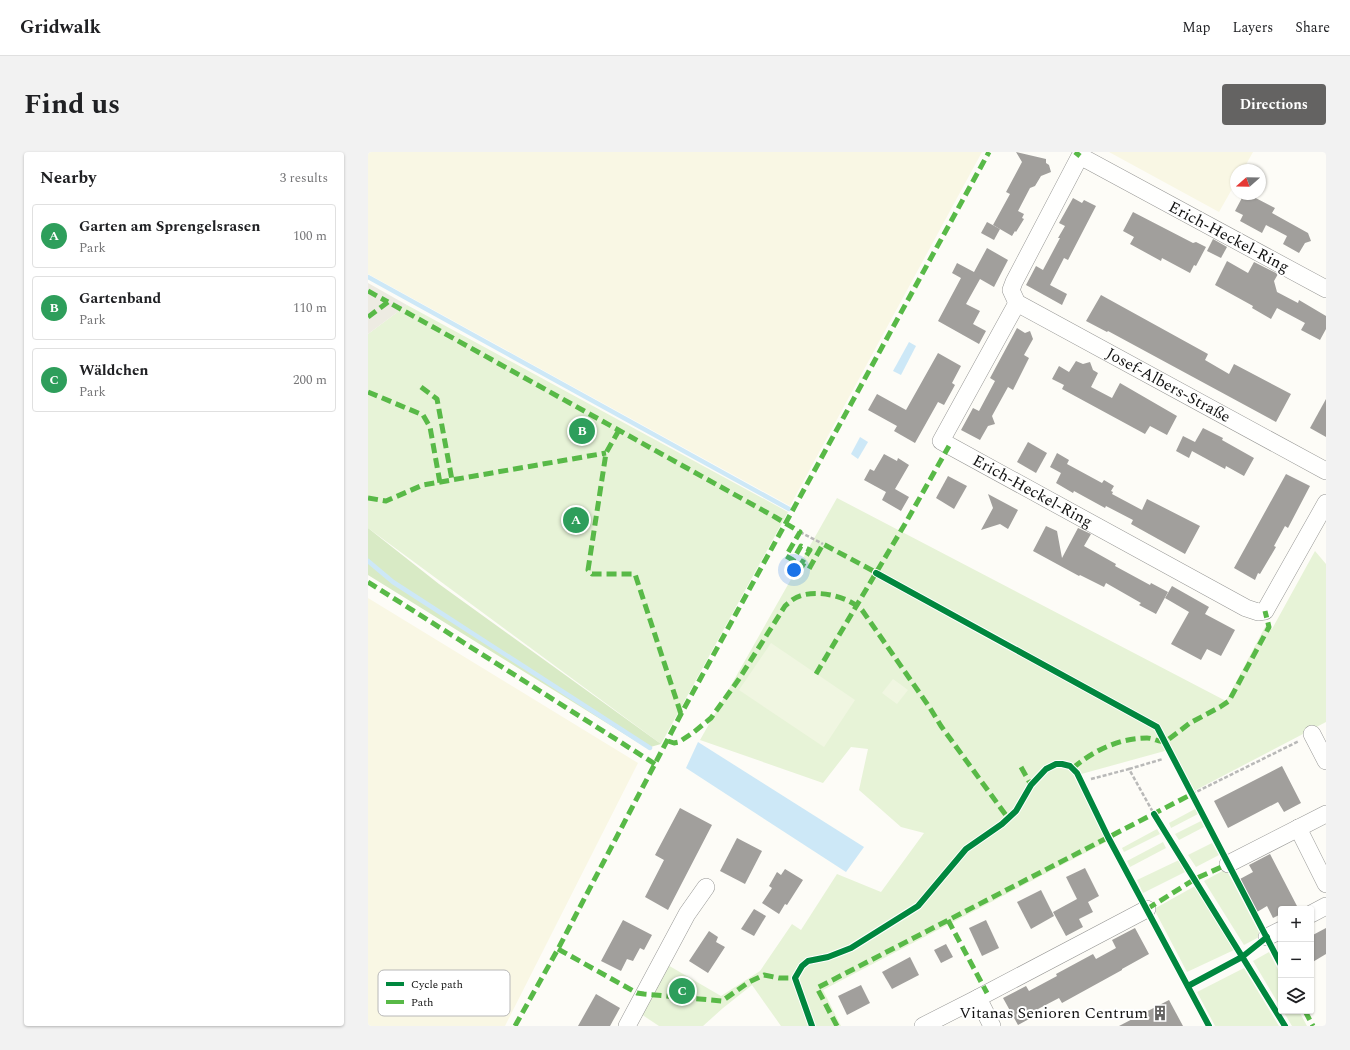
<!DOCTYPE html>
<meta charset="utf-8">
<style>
:root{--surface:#fff;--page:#f2f2f2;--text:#202124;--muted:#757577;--line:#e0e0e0;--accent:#646362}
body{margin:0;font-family:Spectral,serif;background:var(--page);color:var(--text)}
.controls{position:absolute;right:12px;bottom:12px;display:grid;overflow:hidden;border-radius:4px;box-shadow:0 1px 3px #0004}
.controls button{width:36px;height:36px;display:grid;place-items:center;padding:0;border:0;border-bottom:1px solid var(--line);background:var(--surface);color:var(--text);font:20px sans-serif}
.compass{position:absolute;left:862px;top:12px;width:36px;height:36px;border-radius:50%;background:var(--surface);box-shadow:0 1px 3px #0004;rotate:250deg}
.you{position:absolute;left:426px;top:418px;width:14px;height:14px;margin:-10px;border:3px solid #fff;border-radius:50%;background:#1a73e8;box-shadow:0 0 0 6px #1a73e833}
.badge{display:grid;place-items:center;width:26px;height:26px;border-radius:50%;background:var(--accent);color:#fff;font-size:13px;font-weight:700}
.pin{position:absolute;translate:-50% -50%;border:2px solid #fff;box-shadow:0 1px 4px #0006}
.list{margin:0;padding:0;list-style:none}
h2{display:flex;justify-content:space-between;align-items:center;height:52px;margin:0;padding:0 16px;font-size:17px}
h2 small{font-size:13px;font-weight:400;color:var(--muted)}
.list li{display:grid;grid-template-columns:26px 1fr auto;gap:12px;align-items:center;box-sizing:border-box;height:64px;margin:0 8px 8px;padding:0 8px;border:1px solid var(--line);border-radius:4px}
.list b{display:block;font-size:15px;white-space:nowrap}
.list p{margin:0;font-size:13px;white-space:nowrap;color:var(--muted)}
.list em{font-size:13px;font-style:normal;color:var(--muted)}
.icon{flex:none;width:22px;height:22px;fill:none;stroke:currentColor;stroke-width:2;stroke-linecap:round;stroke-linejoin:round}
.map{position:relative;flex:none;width:958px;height:874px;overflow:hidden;border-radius:4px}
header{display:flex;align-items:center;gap:24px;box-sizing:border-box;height:56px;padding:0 20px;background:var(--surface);border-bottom:1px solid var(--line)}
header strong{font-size:19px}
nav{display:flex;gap:22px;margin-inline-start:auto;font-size:14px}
.intro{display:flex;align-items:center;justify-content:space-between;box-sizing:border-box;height:96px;padding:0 24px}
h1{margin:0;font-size:28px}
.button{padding:10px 18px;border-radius:4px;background:var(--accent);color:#fff;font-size:14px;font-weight:700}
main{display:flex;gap:24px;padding:0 24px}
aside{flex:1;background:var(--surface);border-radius:4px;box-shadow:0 1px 3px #0004}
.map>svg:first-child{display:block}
.farmland{fill:#f9f7e4}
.green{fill:#e7f3d7}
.forest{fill:#d8eac5}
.pitch{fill:#f0f6e1}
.plaza{fill:#edebe2}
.water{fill:#cde8f7}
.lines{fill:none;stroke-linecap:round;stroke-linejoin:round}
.stream{stroke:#cde8f7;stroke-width:4.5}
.building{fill:#a19f9c}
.minor-casing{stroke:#979795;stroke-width:18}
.path{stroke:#b9b9b8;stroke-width:2.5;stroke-dasharray:4 2;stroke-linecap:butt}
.minor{stroke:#fffffe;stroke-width:17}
.quiet{stroke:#58b947;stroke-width:5;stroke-dasharray:10 5;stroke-linecap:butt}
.cycleway-casing{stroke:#fff;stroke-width:8}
.cycleway{stroke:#00873e;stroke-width:6}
.labels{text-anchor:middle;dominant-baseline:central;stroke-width:4;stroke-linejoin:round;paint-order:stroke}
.street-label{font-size:16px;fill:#111;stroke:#fff}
.poi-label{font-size:16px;fill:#111;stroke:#fff;text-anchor:end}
.key{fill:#fff;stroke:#b8b8b8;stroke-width:1}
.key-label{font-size:11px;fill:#111}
</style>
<header>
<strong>Gridwalk</strong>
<nav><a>Map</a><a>Layers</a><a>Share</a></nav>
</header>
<div class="intro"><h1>Find us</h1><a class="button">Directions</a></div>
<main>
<aside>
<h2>Nearby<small>3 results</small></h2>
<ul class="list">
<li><span class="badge" style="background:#2e9e5b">A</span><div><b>Garten am Sprengelsrasen</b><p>Park</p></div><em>100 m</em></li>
<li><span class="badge" style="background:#2e9e5b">B</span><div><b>Gartenband</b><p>Park</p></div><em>110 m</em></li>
<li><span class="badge" style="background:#2e9e5b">C</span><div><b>Wäldchen</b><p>Park</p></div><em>200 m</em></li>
</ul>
</aside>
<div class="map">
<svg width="958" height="874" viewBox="0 0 958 874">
<rect width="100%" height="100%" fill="#fdfcf7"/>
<g class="farmland">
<polygon points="0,0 614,0 422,354 0,122"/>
<polygon points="741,0 885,0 875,18 868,18 868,30 851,60"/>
<polygon points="0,446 270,611 137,874 0,874"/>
</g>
<g class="green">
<polygon points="39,153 420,360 293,592 0,376 0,182"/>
<polygon points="469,346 858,549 898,473 904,477 947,399 958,412 958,570 826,639 804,597 706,624 740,689 455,838 473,874 413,874 384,833 355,856 335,874 291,874 273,862 298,812 353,844 392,819 424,772 433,778 469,722 513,740 556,681 533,675 491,638 500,597 483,595 455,631 332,588"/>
<polygon points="827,657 830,662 803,676 801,671"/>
<polygon points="833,669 836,675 811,688 807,682"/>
<polygon points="789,677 792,682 756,700 754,696"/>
<polygon points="795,690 798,696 762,715 759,709"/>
<polygon points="844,691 851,703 828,715 820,703"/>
<polygon points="811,708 817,720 775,741 769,728"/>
<polygon points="858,717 893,784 876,793 836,729"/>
<polygon points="827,734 866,798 819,820 786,757"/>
<polygon points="901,800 913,823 913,856 885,809"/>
<polygon points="876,816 911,874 847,874 829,840"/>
<polygon points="915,859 931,859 939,874 924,874"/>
</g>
<polygon class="forest" points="0,376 71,432 293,592 279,596 0,423"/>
<g class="pitch">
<polygon points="403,491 487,548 456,595 371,538"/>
<polygon points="525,527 540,538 529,552 514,541"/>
</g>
<polygon class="plaza" points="0,131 39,153 0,182"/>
<g class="water">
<polygon points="541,190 548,194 533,223 525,219"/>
<polygon points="492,285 500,290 490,307 483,302"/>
<polygon points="330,590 496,695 478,720 318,616"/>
</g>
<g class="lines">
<g class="stream">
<polyline points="0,125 421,357"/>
<polyline points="0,409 25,430 282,596"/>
</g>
</g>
<g class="building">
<polygon points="648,0 678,7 678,11 681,13 683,20 673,24 667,34 662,36 650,59 656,62 654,66 656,67 648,80 647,79 644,84 625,73 642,42 638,40 654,10"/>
<polygon points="876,42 880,42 907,56 904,61 940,81 943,89 937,91 931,101 915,92 919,84 898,73 894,81 872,69 875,63 867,59"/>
<polygon points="705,46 714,51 716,48 728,54 700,108 696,106 682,133 699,142 694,153 658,133 668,114 675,118 692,86 690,86 697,74 691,71"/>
<polygon points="765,60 825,91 828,90 838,95 828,114 826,113 822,121 794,106 793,109 762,92 766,85 755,79"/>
<polygon points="619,70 632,77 626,88 613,81"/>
<polygon points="845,87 859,95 853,106 839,99"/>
<polygon points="619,96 640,108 626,135 612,127 598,152 612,159 605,172 618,179 611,192 570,169 593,126 584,121 589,111 606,120"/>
<polygon points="859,109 880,121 886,110 910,122 906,129 909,140 930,151 931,148 958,164 958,177 952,188 933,178 937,171 909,156 903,167 884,156 885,154 847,133"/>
<polygon points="733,143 840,202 837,208 861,222 866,212 923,242 908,270 740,179 739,180 718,169"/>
<polygon points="649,176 657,181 662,179 665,187 656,203 661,206 645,238 640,235 624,264 627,272 620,274 612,288 593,278 605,256 611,259 627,229 622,226"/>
<polygon points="570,201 593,214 584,231 587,233 576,253 570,250 547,291 526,279 529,274 500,258 509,242 538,258"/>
<polygon points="708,209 715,212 722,210 725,218 730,221 723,235 744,246 752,231 809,264 799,283 782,274 777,282 694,237 696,233 684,227 691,214 701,220"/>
<polygon points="958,247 958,285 942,276"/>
<polygon points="835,276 855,286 854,288 886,306 876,324 858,314 857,317 824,299 821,306 808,299 815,284 827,290"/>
<polygon points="660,290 679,301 668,321 649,310"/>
<polygon points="689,301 701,308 699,312 734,331 736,328 746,334 743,339 745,340 744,342 774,358 779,347 832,374 817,402 763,372 765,368 738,354 737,356 706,339 705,341 688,331 693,321 682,315"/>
<polygon points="516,302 529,309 530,306 541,313 527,337 541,345 533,359 514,348 518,340 496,328 502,317 506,319"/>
<polygon points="918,322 942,334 920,376 917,374 906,394 908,395 892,422 890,421 887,428 866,416"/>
<polygon points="580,324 599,334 586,357 568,346"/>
<polygon points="620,342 650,358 640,377 632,372 613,378 625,356"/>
<polygon points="678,374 689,379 694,406 710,376 723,382 716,394 748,412 747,414 782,433 783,431 800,440 788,462 771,453 773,451 738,431 736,435 712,423 711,424 665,399"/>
<polygon points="804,434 841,455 837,462 867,478 853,504 839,497 833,508 803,492 821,460 797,446"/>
<polygon points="914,614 933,651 916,660 910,650 860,676 846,649"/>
<polygon points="312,656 344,673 300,758 277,745 296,708 287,703"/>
<polygon points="369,686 394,699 377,732 352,719"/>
<polygon points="902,702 929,754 922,757 913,757 913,762 905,766 899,754 889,760 872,727 885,720 881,713"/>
<polygon points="717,716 731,744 720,750 725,760 711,767 715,775 698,784 685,760 709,747 698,725"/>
<polygon points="417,717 435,728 419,753 417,752 411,762 394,751 404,736 401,734 409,720 413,723"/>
<polygon points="673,738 686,764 663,777 649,750"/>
<polygon points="386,757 398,764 386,784 373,777"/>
<polygon points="255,768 284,783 276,798 272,796 265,809 259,807 253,819 233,809"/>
<polygon points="618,768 631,796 614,804 601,776"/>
<polygon points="767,776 781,802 754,817 754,818 694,851 691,846 670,857 672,861 650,873 635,846 658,834 661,839 689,824 688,822 725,802 728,807 748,796 744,788"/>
<polygon points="958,776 958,802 943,811 943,784"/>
<polygon points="341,779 350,785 348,790 357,795 340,821 321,809"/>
<polygon points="578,792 585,805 573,811 566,798"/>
<polygon points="542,805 551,823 524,837 514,820"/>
<polygon points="493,833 502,851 479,863 470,844"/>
<polygon points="228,842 252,856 242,874 210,874"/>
<polygon points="801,848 815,874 751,874"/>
</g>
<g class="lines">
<defs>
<g id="minor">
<path id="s1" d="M958,137L712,4L646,130L643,138L649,151L958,319"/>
<path id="s2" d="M649,151L573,289L878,456L890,460L897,459L958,351"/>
<polyline points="944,582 958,609"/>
<polyline points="930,676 958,732"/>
<polyline points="860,712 958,662"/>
<polyline points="943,762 958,754"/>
<polyline points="899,785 913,778"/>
<polyline points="610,846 779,757"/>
<polyline points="259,874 319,762 338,735"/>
<polyline points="555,874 610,846 624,874"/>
</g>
</defs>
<use href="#minor" class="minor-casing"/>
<g class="path">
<polyline points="432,380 455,392"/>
<polyline points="761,617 795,607"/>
<polyline points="723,627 761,617 786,662"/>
<polyline points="824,642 931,589"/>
</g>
<use href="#minor" class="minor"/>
<g class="quiet">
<polyline points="707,0 712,4"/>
<polyline points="0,139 20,150"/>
<polyline points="0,165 20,150 407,365 432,380 418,404 425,408 433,394 442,398 433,412 441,417 455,392 511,422"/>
<polyline points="53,235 69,247 84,328"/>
<polyline points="0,240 55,263 62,275 72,331"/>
<polyline points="251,278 238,301 220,418 224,422 267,422 313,562"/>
<polyline points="0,346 18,349 55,333 238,301"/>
<polyline points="0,430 287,612"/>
<polyline points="448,522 537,372 581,294"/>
<path d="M300,589L306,591L311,590L326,580L343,566L371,527L417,454C419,452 422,450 424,448C442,435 479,443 494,458L562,556L573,574L640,666"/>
<polyline points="653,615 663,633"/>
<path d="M705,616C726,598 752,586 779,586C785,586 791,590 797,590L822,571L852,555L861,549L901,475L897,459"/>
<polyline points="779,757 827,727 860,712"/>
<polyline points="580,768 619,841"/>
<polyline points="190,797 269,841 276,842 354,849 381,830 396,823 411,826 427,826"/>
<polyline points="937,859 945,874"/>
<polyline points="147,874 190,797 313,562 621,0"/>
<polyline points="469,874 449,836 824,642"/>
</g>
<defs>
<g id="cycleway">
<polyline points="508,421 789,575 913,813"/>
<polyline points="786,662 917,874"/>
<polyline points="820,834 874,805 899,785"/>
<polyline points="444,874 427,826 434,814 440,809 460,805 483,796 550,754 598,697 634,672 648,659 663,633 678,617 688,612 694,612 702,614 709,621 740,685 841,874"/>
</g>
</defs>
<use href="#cycleway" class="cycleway-casing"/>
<use href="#cycleway" class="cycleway"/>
</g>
<defs>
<symbol id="building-bare" viewBox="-9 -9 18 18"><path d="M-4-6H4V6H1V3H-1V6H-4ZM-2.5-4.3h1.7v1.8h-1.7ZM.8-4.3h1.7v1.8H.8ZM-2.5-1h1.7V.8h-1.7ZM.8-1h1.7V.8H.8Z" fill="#646362" stroke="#fff" stroke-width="2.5" paint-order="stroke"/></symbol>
</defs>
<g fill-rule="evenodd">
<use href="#building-bare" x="781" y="850" width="22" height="22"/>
</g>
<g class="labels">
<g class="street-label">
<text transform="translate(861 85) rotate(28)">Erich-Heckel-Ring</text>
<text stroke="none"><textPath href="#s1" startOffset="617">Josef-Albers-Straße</textPath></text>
<text stroke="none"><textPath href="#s2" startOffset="262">Erich-Heckel-Ring</textPath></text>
</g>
<g class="poi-label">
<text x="780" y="861">Vitanas Senioren Centrum</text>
</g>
</g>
<rect x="10" y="818" width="132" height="46" rx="6" class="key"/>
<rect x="18" y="830" width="18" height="4" fill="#00873e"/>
<rect x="18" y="848" width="18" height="4" fill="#58b947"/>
<g class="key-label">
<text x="43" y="836">Cycle path</text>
<text x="43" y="854">Path</text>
</g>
</svg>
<div class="controls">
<button>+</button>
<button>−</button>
<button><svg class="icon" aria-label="layers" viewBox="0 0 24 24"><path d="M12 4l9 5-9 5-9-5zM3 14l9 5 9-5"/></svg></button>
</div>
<svg class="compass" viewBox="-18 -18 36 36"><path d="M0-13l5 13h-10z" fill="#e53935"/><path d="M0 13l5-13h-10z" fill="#757577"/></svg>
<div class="you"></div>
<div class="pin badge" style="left:208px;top:368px;background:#2e9e5b">A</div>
<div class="pin badge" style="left:214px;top:279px;background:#2e9e5b">B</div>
<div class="pin badge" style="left:314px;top:839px;background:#2e9e5b">C</div>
</div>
</main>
